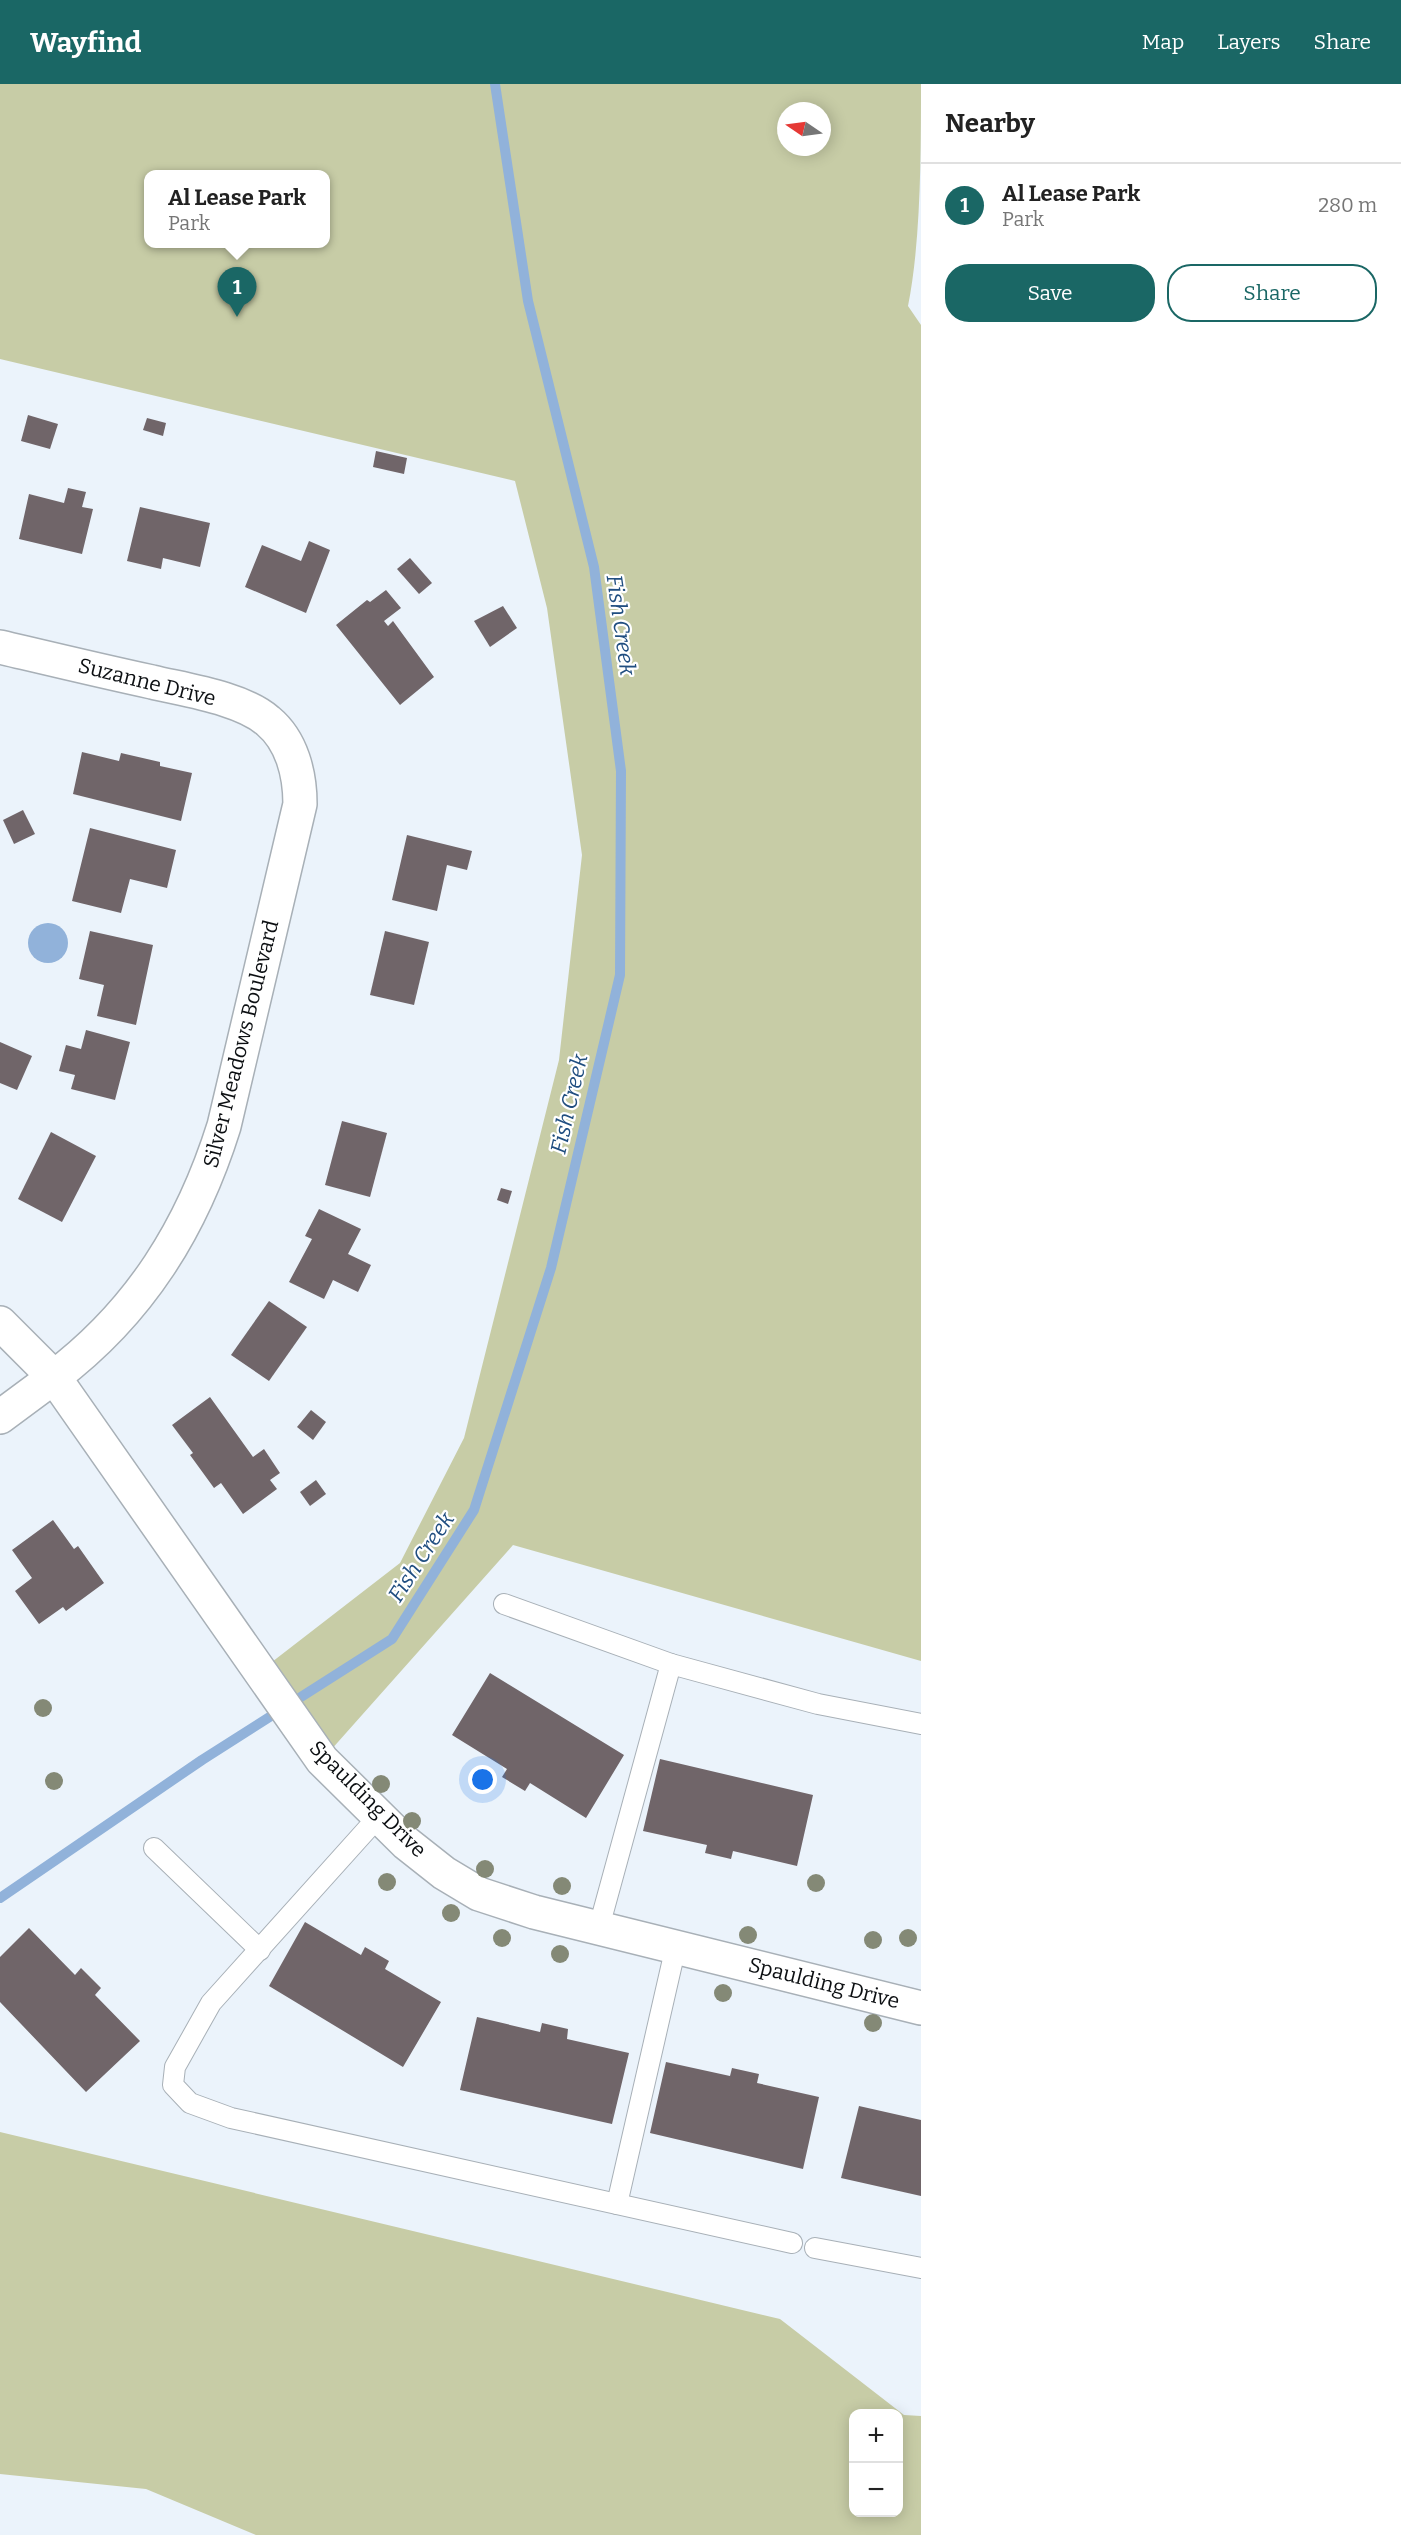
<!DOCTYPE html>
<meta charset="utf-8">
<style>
:root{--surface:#fff;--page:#f2f2f2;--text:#222;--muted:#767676;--line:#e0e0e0;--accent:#1a6765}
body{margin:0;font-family:Bitter,serif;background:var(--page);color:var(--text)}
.controls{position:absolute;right:18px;bottom:18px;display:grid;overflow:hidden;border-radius:12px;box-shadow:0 3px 15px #0003}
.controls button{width:54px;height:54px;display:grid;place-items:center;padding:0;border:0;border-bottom:2px solid var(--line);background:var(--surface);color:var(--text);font:30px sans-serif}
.compass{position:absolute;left:777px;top:18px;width:54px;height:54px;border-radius:50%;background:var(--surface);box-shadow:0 3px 15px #0003;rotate:283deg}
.you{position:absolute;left:483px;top:1696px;width:21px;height:21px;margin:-15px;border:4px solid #fff;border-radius:50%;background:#1a73e8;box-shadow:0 0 0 9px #1a73e833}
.badge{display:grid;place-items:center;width:39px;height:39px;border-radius:50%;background:var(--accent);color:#fff;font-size:20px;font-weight:700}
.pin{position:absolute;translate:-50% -50px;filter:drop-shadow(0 2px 3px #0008)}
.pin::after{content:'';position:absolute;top:32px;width:21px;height:18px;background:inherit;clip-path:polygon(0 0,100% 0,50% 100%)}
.popup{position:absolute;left:144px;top:86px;width:186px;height:78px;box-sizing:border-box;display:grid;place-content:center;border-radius:12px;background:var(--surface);filter:drop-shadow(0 2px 4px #0005);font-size:20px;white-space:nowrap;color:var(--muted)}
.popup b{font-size:22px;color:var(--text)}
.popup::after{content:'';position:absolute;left:50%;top:100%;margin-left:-12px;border:12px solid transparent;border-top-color:var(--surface)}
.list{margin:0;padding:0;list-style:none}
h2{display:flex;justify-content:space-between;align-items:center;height:78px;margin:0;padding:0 24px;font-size:26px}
h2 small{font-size:20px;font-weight:400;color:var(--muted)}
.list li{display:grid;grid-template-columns:39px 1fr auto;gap:18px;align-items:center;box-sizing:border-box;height:84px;padding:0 24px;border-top:2px solid var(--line)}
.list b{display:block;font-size:22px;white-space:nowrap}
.list p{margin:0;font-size:20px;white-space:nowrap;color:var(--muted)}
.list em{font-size:20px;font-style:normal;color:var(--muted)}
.actions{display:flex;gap:12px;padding:18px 24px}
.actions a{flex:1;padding:14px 0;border:2px solid var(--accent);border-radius:24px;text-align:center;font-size:21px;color:var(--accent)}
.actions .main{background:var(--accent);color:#fff}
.map{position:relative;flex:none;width:921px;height:2451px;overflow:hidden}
header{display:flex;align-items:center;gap:36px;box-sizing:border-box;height:84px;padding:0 30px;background:var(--accent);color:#fff}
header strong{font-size:28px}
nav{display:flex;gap:33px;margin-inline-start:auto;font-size:21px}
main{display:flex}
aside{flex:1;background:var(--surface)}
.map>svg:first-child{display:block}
.green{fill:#c7cca6;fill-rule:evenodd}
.water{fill:#91b2da}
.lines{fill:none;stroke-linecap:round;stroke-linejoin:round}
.stream{stroke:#91b2da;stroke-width:10}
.building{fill:#706569}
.service-casing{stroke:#a8b0b7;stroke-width:22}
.minor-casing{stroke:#a8b0b7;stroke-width:36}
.tertiary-casing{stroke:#a8b0b7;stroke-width:36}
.service{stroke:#fff;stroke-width:20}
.minor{stroke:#fff;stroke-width:33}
.tertiary{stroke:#fff;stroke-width:33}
.tree{fill:#848976}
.labels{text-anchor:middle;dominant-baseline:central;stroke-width:4.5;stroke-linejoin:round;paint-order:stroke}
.street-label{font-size:21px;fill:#0c0f12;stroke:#fff}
.water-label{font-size:22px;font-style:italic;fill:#204e80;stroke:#fff}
</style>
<header>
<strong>Wayfind</strong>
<nav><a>Map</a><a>Layers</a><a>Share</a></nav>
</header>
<main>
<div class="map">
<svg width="921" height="2451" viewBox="0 0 921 2451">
<rect width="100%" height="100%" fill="#ebf3fb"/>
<g class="green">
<path d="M0,0H921C921,69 921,157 908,222L921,241V1577L513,1461L322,1676L259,1588L400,1479L464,1354L559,976L582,771L547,524L515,397L0,275ZM786,27H822V63H786ZM148,91H326V160H148Z"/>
<path d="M0,2048L780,2235L904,2331L921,2332V2451H256L146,2405L0,2390ZM854,2330H898V2428H854Z"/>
</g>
<circle class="water" cx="48" cy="859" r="20"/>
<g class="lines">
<polyline class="stream" points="0,1814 202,1676 392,1555 474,1426 551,1184 620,891 621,687 594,483 528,217 495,0"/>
</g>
<g class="building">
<polygon points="28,331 58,340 50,365 21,357"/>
<polygon points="147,334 166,339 163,352 143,346"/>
<polygon points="376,367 407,374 404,390 373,383"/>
<polygon points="68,404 86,408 82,423 93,425 82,470 19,455 29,410 64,419"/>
<polygon points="140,423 210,439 200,483 163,474 161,485 127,477"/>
<polygon points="309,457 330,466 306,529 245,503 262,461 301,477"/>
<polygon points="410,474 432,499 419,510 397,485"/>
<polygon points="386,506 401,524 384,537 388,542 393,537 434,593 400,621 336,541 367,516 370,518"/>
<polygon points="503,522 517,544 490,563 474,537"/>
<polygon points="82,668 119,677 121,669 160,678 160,682 192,689 181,737 73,710"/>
<polygon points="23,726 35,750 14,760 3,736"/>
<polygon points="90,744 176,766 167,804 130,795 121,829 72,817"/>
<polygon points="407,751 472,767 467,786 447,781 437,827 392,816"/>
<polygon points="90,847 153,861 136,941 97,932 104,901 79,895"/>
<polygon points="385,847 429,858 414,921 370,911"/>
<polygon points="86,946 130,958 115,1016 71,1005 75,991 59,987 66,961 81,965"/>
<polygon points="0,958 32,972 17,1006 0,999"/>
<polygon points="342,1037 387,1049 370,1113 325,1101"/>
<polygon points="51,1048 96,1072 62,1138 18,1115"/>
<polygon points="501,1104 512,1107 508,1120 497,1116"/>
<polygon points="319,1125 361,1145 348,1170 371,1181 358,1208 333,1196 324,1215 289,1198 312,1155 305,1152"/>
<polygon points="269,1217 307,1243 269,1297 231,1271"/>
<polygon points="210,1313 253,1373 264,1365 280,1389 270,1396 277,1405 243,1430 221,1399 214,1404 190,1371 193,1369 172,1341"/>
<polygon points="311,1326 326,1338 313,1356 297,1343"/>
<polygon points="316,1396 326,1410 310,1422 300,1408"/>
<polygon points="53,1436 74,1465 78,1462 104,1499 66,1527 63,1523 39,1540 15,1507 32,1494 12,1466"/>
<polygon points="490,1589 624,1671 586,1734 530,1699 525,1707 502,1693 507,1685 452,1651"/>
<polygon points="660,1675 813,1711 797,1782 733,1767 731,1775 705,1769 707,1761 643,1747"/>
<polygon points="305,1838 361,1871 365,1863 389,1877 385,1885 441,1918 403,1983 269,1902"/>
<polygon points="29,1844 75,1891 81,1884 101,1904 95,1911 140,1957 86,2008 0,1918 0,1873"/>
<polygon points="477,1933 540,1948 542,1939 568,1945 567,1955 629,1969 612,2040 460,2006"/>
<polygon points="666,1978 730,1992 732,1984 759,1990 757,1999 819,2013 803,2085 650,2049"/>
<polygon points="859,2022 921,2036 921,2112 841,2094"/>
</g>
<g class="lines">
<defs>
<g id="service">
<polyline points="504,1520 671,1580 818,1620 921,1640"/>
<polyline points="379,1732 211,1919 175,1983 173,2001 190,2019 231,2034 792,2159"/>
<polyline points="154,1764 260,1866"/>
<polyline points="599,1843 671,1580"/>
<polyline points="617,2120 676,1862"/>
<polyline points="815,2164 921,2184"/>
</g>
<path id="minor" d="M0,563C51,575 101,587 152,598C185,606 242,614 268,637C292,657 300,690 300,720L224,1042C192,1144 140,1228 54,1293L0,1239"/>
<polyline id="tertiary" points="0,1333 54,1293 322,1676 406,1759 444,1789 479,1810 534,1828 921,1924"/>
</defs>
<use href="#service" class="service-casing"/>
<use href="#minor" class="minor-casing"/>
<use href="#tertiary" class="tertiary-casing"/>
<use href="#service" class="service"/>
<use href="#minor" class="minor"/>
<use href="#tertiary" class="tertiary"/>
</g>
<g class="tree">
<circle cx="43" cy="1624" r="9"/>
<circle cx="54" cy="1697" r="9"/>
<circle cx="381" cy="1700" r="9"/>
<circle cx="412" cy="1737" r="9"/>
<circle cx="485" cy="1785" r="9"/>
<circle cx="387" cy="1798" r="9"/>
<circle cx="816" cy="1799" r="9"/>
<circle cx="562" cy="1802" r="9"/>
<circle cx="451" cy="1829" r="9"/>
<circle cx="748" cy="1851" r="9"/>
<circle cx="502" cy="1854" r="9"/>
<circle cx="908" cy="1854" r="9"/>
<circle cx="873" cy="1856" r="9"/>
<circle cx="560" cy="1870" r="9"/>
<circle cx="723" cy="1909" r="9"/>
<circle cx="873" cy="1939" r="9"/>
</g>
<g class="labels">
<g class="street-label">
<text transform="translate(147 598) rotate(14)">Suzanne Drive</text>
<text transform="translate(241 960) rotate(-76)">Silver Meadows Boulevard</text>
<text transform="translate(368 1715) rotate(45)">Spaulding Drive</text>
<text transform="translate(824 1899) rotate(14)">Spaulding Drive</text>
</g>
<g class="water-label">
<text transform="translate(621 541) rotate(82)">Fish Creek</text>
<text transform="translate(569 1020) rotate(-77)">Fish Creek</text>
<text transform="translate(421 1473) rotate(-57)">Fish Creek</text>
</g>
</g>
</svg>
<div class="controls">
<button>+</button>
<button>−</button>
</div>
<svg class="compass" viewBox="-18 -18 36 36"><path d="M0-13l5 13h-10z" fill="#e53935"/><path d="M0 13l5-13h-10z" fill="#767676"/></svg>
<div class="you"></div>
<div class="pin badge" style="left:237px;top:233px">1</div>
<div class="popup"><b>Al Lease Park</b>Park</div>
</div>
<aside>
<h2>Nearby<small></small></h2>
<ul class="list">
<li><span class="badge">1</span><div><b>Al Lease Park</b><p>Park</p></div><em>280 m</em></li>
</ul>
<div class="actions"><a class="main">Save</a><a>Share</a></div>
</aside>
</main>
